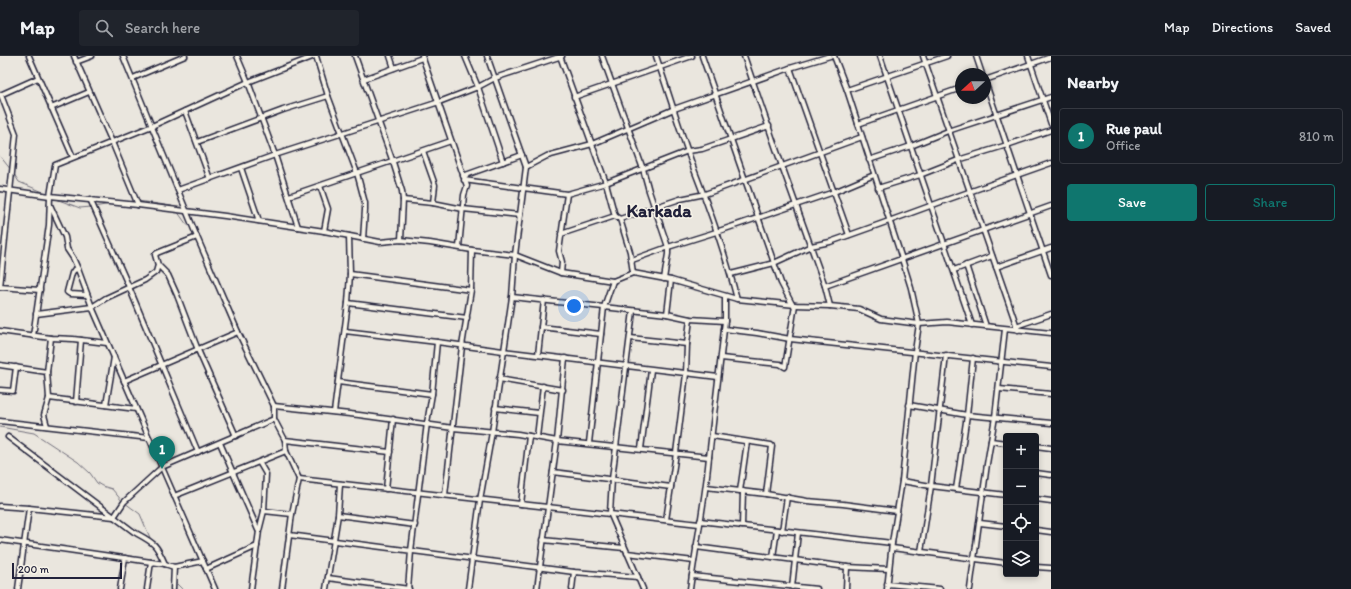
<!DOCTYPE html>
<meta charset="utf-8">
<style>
:root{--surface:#171b24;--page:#20242c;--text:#f1f3f6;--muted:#9ea1a6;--line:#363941;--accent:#0f766e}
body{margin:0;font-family:Itim,sans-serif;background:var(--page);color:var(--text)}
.controls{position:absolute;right:12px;bottom:12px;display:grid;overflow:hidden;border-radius:4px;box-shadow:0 2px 6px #0003}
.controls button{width:36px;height:36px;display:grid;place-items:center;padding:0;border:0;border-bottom:1px solid var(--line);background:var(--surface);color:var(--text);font:20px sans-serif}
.compass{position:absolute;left:955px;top:12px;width:36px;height:36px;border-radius:50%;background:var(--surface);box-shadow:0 2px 6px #0003;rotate:249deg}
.scale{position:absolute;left:12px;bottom:10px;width:110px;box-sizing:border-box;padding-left:4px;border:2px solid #22223b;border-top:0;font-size:11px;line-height:14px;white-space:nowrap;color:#22223b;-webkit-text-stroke:3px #f7f3e8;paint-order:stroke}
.you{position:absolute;left:574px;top:250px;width:14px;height:14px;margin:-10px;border:3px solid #fff;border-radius:50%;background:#1a73e8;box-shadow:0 0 0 6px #1a73e833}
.badge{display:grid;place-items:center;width:26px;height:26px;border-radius:50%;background:var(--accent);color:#fff;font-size:13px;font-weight:700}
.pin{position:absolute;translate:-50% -33px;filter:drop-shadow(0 1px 2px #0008)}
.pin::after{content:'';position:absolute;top:21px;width:14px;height:12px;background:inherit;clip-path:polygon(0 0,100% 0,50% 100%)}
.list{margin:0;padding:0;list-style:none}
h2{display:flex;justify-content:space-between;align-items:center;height:52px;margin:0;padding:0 16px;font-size:17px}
h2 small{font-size:13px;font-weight:400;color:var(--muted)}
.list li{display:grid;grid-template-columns:26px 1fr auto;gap:12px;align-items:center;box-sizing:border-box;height:56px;margin:0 8px 8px;padding:0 8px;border:1px solid var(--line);border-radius:4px}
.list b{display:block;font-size:15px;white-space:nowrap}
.list p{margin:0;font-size:13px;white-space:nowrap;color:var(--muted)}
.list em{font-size:13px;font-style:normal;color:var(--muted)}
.actions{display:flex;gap:8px;padding:12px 16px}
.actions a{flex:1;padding:9px 0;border:1px solid var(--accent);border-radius:4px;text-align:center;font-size:14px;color:var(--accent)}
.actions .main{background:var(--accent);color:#fff}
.icon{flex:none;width:22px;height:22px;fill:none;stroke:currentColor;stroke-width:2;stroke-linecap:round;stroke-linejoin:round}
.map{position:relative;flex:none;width:1051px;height:533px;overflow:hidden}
header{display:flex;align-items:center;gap:24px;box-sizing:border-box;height:56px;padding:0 20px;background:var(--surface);border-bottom:1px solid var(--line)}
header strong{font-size:19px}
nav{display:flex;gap:22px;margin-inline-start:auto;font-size:14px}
.search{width:280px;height:36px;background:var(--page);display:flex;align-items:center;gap:10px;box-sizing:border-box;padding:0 14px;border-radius:4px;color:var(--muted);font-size:15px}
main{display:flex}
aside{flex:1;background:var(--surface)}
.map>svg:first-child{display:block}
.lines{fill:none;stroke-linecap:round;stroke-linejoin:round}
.stream{stroke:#716f7b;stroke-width:1}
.minor-casing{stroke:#22223b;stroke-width:7}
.minor{stroke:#f7f3e8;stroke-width:4}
.labels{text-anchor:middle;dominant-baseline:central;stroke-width:3;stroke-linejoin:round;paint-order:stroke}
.district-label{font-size:18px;font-weight:bold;fill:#22223b;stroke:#f7f3e8}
</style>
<header>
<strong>Map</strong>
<div class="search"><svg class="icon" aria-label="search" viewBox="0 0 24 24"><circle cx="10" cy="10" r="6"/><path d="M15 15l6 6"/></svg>Search here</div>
<nav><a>Map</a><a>Directions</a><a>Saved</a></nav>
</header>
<main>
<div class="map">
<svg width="1051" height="533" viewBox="0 0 1051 533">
<rect width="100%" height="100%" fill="#eae6de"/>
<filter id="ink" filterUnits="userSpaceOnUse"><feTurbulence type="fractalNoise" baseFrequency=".025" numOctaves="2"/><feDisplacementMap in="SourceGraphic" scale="8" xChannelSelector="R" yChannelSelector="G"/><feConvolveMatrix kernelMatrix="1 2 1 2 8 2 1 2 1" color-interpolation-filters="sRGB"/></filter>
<g filter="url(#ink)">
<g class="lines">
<g class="stream">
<polyline points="0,100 11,114"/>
<polyline points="14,118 19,126 48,138"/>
<polyline points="56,143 80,152 91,151"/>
<polyline points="138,145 172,150 173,151"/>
<polyline points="126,146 134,145"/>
<polyline points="94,151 111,148"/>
<polyline points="177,155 187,169"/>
<polyline points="0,371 34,377 78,406 90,417 97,427 102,430 112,433 122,445"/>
<polyline points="125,447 140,458 151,484"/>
<polyline points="175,526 182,533"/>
</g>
<defs>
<g id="minor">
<polyline points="29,0 73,101"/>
<polyline points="74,0 112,86 138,149"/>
<polyline points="123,0 197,181 238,276 274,350 274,363 285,384 286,395 299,423 292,458 282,533"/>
<polyline points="237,0 248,26 275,99 298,171"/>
<polyline points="316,0 328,40 357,117 365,147 365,154 363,183"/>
<polyline points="355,0 393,106 402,135 403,144 401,184"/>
<polyline points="390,0 394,12"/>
<polyline points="422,0 467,130 464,139 459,191"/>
<polyline points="465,0 478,31 503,106"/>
<polyline points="560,0 606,127 615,160 620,163 630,196 633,217"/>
<polyline points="602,0 643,113 649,135 668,191 668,198 664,223"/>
<path d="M656,0C669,38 681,78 695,116C711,157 726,200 737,243"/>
<polyline points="702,0 781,227 792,248"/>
<polyline points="744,0 782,110 825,230 830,250"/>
<polyline points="834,0 847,34 902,203 911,232 919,268 915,295 902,425 892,487 887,533"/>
<path d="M880,0C910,90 942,179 972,269"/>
<polyline points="923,0 1018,274"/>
<polyline points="976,0 982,18"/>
<polyline points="1028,0 1051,68"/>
<polyline points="76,6 92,0"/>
<polyline points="790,12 849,179"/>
<polyline points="133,22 185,0"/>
<polyline points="364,23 422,2"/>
<polyline points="985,24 1051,1"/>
<polyline points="985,25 1051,219"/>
<polyline points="847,34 947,0"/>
<polyline points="0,39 38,22"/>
<polyline points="574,41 692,0"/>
<polyline points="51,52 89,36"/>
<polyline points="185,55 210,123"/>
<polyline points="858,68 961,32"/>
<polyline points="197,86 283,54 328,40"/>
<polyline points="423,95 435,129 433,147"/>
<polyline points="869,104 911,90 948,75 1051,41"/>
<polyline points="526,111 547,100 592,88 674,53 790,12 830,0"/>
<polyline points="241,112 259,165"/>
<polyline points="463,120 522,99"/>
<polyline points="464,124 567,138"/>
<polyline points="320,130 328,153 324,175"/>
<polyline points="878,132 920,119 958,104 1007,89 1051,74"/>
<polyline points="0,133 50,140 138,149 225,160 324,175 380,186 401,184 430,187 472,194 515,199 561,217 613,225 633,217 671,224 737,243 795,249 830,250 859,253 881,263 919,268 947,266 1051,277"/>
<polyline points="178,134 275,99 439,46 478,31 495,22 562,0"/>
<polyline points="289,140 451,85"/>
<polyline points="90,143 129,231 198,396"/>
<polyline points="403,144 433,147 463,153 520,159"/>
<polyline points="50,149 65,181 67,193 73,202 78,213 92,251 215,533"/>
<polyline points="620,163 680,143 705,138 862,81"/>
<polyline points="561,178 615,160"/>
<polyline points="632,204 668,191 716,176 834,136 874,119"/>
<polyline points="158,209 168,219 177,239 198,294 236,380"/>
<polyline points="966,209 986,270"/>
<polyline points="996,211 1051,192"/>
<polyline points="78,213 74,214 72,217 67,236 70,238 87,239"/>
<polyline points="954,214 992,200"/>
<polyline points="561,217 562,206 559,195 567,138 606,127 688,95 702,93 769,70"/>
<polyline points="350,218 471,234"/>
<polyline points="731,218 774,207 811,190 830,186 889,165 949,143 1051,107"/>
<polyline points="825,230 1051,150"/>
<polyline points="0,231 16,78 1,39"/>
<polyline points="0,231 40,234"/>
<polyline points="512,241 667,258 690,263 725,265"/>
<polyline points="348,247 467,262"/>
<polyline points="633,255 612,423 610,457 643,533"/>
<polyline points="36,258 92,251 106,242 145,224 156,216 158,209 155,199 157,197 197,181"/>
<polyline points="667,258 671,224"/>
<polyline points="1016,270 1051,258"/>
<polyline points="541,271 601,278"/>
<polyline points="724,273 757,277 790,283 1051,311"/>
<polyline points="0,275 51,282 73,283 107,287"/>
<polyline points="345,275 437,286 503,295 718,321"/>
<polyline points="33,280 49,169 50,140 55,109 152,70 248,26 315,0"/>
<polyline points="630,282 687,288"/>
<polyline points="538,299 544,244"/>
<polyline points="721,302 780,308 785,311 795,249"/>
<polyline points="0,309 47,316"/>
<polyline points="499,323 563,334"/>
<polyline points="124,325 238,276"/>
<polyline points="338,326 432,338"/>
<polyline points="999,333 1051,338"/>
<polyline points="0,334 13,335 16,311"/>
<polyline points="49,342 136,353"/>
<polyline points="76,346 81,284"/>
<polyline points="106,349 114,301"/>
<polyline points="909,349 967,359 1051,367"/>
<polyline points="274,350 359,359 453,372 518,378 557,385 709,401 725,265 725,240"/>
<polyline points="495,352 539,357"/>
<polyline points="334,356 348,247 350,218 349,180"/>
<polyline points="0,365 149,382"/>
<polyline points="47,370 44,359 49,342 47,316 51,282"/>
<polyline points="712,380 771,389 772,390 766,438"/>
<path d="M8,381L134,476C154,487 156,487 165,508"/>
<polyline points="537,381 543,330"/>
<polyline points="285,384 390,396"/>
<polyline points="991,385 1006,387"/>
<polyline points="220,387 258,474"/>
<polyline points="589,387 604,251 613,225"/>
<polyline points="1036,390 1051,392"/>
<polyline points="641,393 651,314"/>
<polyline points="553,416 671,431"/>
<polyline points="1036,417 1051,419"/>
<polyline points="299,423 699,468"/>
<polyline points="902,425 931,430 1006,439"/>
<polyline points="706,431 766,438 807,445 843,448 897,455"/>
<polyline points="386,433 393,363"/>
<polyline points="956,433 967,359 973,302"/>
<polyline points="740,435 747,386"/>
<polyline points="445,439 462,290 471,234 472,194"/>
<polyline points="174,440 286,395"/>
<polyline points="1036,443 1051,445"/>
<polyline points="521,448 529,380"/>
<polyline points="0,450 29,452 114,461 124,446 162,411 274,363"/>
<polyline points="264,455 292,458"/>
<polyline points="338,459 415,469"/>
<polyline points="666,464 676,397 686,318 687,288 690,263"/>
<polyline points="700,465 892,487"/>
<polyline points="980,467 1006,470"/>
<polyline points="742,470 743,435"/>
<polyline points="1036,474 1051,476"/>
<polyline points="782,475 787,441"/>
<polyline points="289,479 574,516 638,521"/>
<polyline points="0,484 165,508 174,511 203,505"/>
<polyline points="543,484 624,492"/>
<polyline points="696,491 847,511 889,513"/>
<polyline points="892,492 1006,507"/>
<polyline points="921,496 931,430 946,299"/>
<polyline points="627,497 694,505"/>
<polyline points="773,501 777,474"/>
<polyline points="1036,511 1051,512"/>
<polyline points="206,513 257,490"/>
<polyline points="692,520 817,533"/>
<polyline points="328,522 409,533"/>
<polyline points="887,528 940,533"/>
<polyline points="792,531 798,477"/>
<polyline points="18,533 29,452"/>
<polyline points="120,533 125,502"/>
<polyline points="147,533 151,506"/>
<polyline points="173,533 174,511"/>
<polyline points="251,533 259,475 264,455 266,418 259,406"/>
<polyline points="326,533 338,459 340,428"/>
<polyline points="408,533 411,495 427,367 432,338 437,286"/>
<polyline points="468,533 480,444 492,376 512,241 515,199 526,111 487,0"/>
<polyline points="537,533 557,385 565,302"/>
<polyline points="572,533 574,516"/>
<path d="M690,533C696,489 705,445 709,401"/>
<polyline points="846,533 847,511"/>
<polyline points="970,533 987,408 995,361 1005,273"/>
</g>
</defs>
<use href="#minor" class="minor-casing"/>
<use href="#minor" class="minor"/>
</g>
</g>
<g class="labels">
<g class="district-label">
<text x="659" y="155">Karkada</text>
</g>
</g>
</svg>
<div class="controls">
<button>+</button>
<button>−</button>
<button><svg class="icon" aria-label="locate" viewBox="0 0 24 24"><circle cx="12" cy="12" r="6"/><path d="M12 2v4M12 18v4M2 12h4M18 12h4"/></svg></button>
<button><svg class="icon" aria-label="layers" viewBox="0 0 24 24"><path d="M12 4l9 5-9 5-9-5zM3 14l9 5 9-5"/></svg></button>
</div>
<svg class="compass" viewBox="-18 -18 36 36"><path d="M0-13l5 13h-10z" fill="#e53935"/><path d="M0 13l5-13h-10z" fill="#9ea1a6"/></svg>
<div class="scale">200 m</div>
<div class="you"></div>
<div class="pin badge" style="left:162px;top:413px">1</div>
</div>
<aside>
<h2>Nearby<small></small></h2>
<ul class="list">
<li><span class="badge">1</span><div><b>Rue paul</b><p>Office</p></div><em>810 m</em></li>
</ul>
<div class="actions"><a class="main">Save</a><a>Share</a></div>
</aside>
</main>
